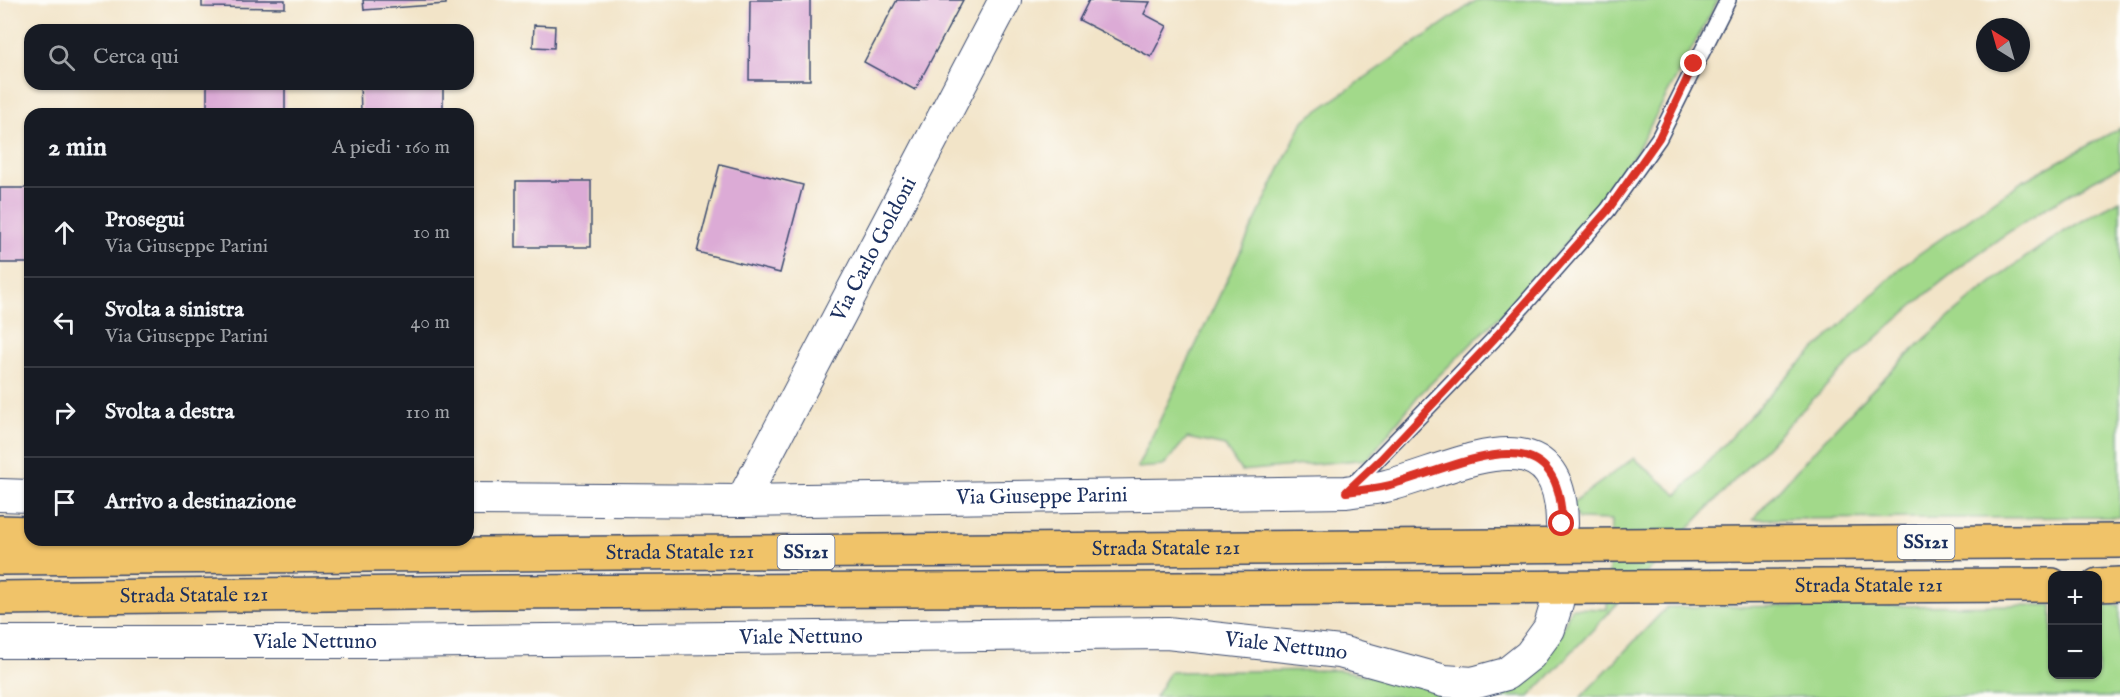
<!DOCTYPE html>
<html lang="it">
<meta charset="utf-8">
<style>
:root{--surface:#171b24;--page:#20242c;--text:#f1f3f6;--muted:#9ea1a6;--line:#363941}
body{margin:0;font-family:"IM FELL English",serif;background:var(--page);color:var(--text)}
.controls{position:absolute;right:18px;bottom:18px;display:grid;overflow:hidden;border-radius:12px;box-shadow:0 2px 4px #0004}
.controls button{width:54px;height:54px;display:grid;place-items:center;padding:0;border:0;border-bottom:2px solid var(--line);background:var(--surface);color:var(--text);font:30px sans-serif}
.compass{position:absolute;left:1976px;top:18px;width:54px;height:54px;border-radius:50%;background:var(--surface);box-shadow:0 2px 4px #0004;rotate:323deg}
.stop{position:absolute;width:18px;height:18px;margin:-14px;border:4px solid #d93025;border-radius:50%;background:#fff}
.stop.end{background:#d93025;border-color:#fff;box-shadow:0 2px 6px #0008}
.list{margin:0;padding:0;list-style:none}
h2{display:flex;justify-content:space-between;align-items:center;height:78px;margin:0;padding:0 24px;font-size:26px}
h2 small{font-size:20px;font-weight:400;color:var(--muted)}
.list li{display:grid;grid-template-columns:39px 1fr auto;gap:18px;align-items:center;box-sizing:border-box;height:90px;padding:0 24px;border-top:2px solid var(--line)}
.list b{display:block;font-size:22px;white-space:nowrap}
.list p{margin:0;font-size:20px;white-space:nowrap;color:var(--muted)}
.list em{font-size:20px;font-style:normal;color:var(--muted)}
.icon{flex:none;width:33px;height:33px;fill:none;stroke:currentColor;stroke-width:2;stroke-linecap:round;stroke-linejoin:round}
.map{position:relative;flex:none;width:2120px;height:697px;overflow:hidden}
.search{position:absolute;background:var(--surface);box-shadow:0 2px 4px #0004;left:24px;top:24px;width:450px;height:66px;display:flex;align-items:center;gap:15px;box-sizing:border-box;padding:0 21px;border-radius:18px;color:var(--muted);font-size:22px}
.panel{position:absolute;background:var(--surface);box-shadow:0 2px 4px #0004;left:24px;top:108px;width:450px;height:438px;border-radius:18px}
.map>svg:first-child{display:block}
.green{fill:#a2d98a;stroke:#5e8474;stroke-width:1.5}
.building{fill:#dcabd6}
.lines{fill:none;stroke-linecap:round;stroke-linejoin:round}
.street-tunnel{stroke:#c7c0b3;stroke-width:32;stroke-dasharray:32 16;stroke-linecap:butt}
.lane-casing{stroke:#3b4a6e;stroke-width:18}
.street-casing{stroke:#3b4a6e;stroke-width:34}
.primary-casing{stroke:#3b4a6e;stroke-width:36}
.lane{stroke:#fff;stroke-width:15}
.street{stroke:#fff;stroke-width:32}
.primary{stroke:#f0c369;stroke-width:33}
.route{stroke:#d93025;stroke-width:8}
.labels{text-anchor:middle;dominant-baseline:central;stroke-width:4.5;stroke-linejoin:round;paint-order:stroke}
.shield{fill:#fdfcf7;stroke:#5f6c8c;stroke-width:1.5}
.shield-label{font-size:20px;font-weight:bold;fill:#1b2f5e}
.street-label{font-size:21px;fill:#1b2f5e;stroke:#fdfcf7}
</style>
<div class="map">
<svg width="2120" height="697" viewBox="0 0 2120 697">
<rect width="100%" height="100%" fill="#fdfcf7"/>
<filter id="ink" filterUnits="userSpaceOnUse"><feTurbulence type="fractalNoise" baseFrequency=".0167" numOctaves="2"/><feDisplacementMap in="SourceGraphic" scale="12" xChannelSelector="R" yChannelSelector="G"/><feConvolveMatrix kernelMatrix="1 2 1 2 8 2 1 2 1" color-interpolation-filters="sRGB"/></filter>
<filter id="wash" filterUnits="userSpaceOnUse"><feTurbulence type="fractalNoise" baseFrequency=".008" numOctaves="4" result="noise"/><feDisplacementMap in="SourceGraphic" scale="24" xChannelSelector="R" yChannelSelector="G"/><feGaussianBlur stdDeviation="1.35" result="paint"/><feColorMatrix in="noise" values="0 0 0 0 0 0 0 0 0 0 0 0 0 0 0 0 0 1.4 0 .05"/><feComposite in="paint" operator="in"/></filter>
<g filter="url(#wash)">
<rect width="100%" height="100%" fill="#f2e4c8"/>
<g class="green">
<polygon points="1477,0 1718,0 1636,152 1592,214 1511,305 1418,396 1368,459 1241,471 1225,446 1187,438 1163,466 1137,468 1303,121"/>
<path d="M2120,128V167C1959,246 1850,359 1729,486C1662,556 1596,627 1529,697H1155L1170,672L1340,670L1470,696L1500,694L1530,675L1560,635L1571,608L1607,609L1612,520L1578,519L1572,503L1634,458L1677,495L1788,375L1906,263L2023,181Z"/>
<path d="M2120,200V517L1753,519C1861,397 1973,275 2120,200Z"/>
<polygon points="2052,605 2052,674 2098,674 2098,605 2120,605 2120,697 1581,697 1667,607"/>
</g>
<g id="blocks">
<g class="building">
<polygon points="202,0 285,0 285,8 202,7"/>
<polygon points="363,0 446,0 446,4 364,10"/>
<polygon points="750,0 810,0 810,80 749,80"/>
<polygon points="897,0 963,0 915,90 864,62"/>
<polygon points="1089,0 1150,2 1144,14 1167,26 1151,57 1079,20"/>
<polygon points="534,25 555,26 554,48 533,47"/>
<rect x="207" y="84" width="78" height="30"/>
<polygon points="360,84 443,84 443,111 361,112"/>
<polygon points="720,164 803,185 780,273 697,252"/>
<rect x="516" y="181" width="75" height="66"/>
<rect x="0" y="188" width="30" height="75"/>
</g>
</g>
</g>
<g filter="url(#ink)">
<use href="#blocks" fill-opacity="0" stroke="#3b4a6e" stroke-width="1.5"/>
<g class="lines">
<polyline class="street-tunnel" points="1557,603 1564,565 1562,524"/>
<defs>
<polyline id="lane" points="1352,486 1493,340 1608,210 1659,138 1728,0"/>
<g id="street">
<polyline points="0,495 30,496"/>
<path id="s1" d="M468,499L742,501L1346,492C1359,490 1373,489 1386,486C1453,470 1561,405 1562,524"/>
<path id="s2" d="M742,501L1005,0"/>
<path id="s3" d="M0,642H376L1167,633L1340,652L1444,681L1473,683L1506,674L1530,655L1549,629L1557,603"/>
</g>
<g id="primary">
<polyline points="0,532 30,533"/>
<path id="s4" d="M0,558L2120,541"/>
<polyline points="2098,585 2120,584"/>
<path id="s5" d="M0,598L493,592L2052,585"/>
</g>
</defs>
<use href="#lane" class="lane-casing"/>
<use href="#street" class="street-casing"/>
<use href="#primary" class="primary-casing"/>
<use href="#lane" class="lane"/>
<use href="#street" class="street"/>
<use href="#primary" class="primary"/>
</g>
</g>
<g class="lines" filter="url(#ink)">
<path class="route" d="M1562,524C1561,405 1453,470 1386,486C1373,489 1359,490 1346,492L1381,459L1493,340L1608,210L1659,138L1694,64"/>
</g>
<g class="labels">
<g class="shield">
<rect x="1897.5" y="525" width="57" height="34" rx="4.5"/>
<rect x="777.5" y="535" width="57" height="34" rx="4.5"/>
</g>
<g class="shield-label">
<text x="1926" y="542">SS121</text>
<text x="806" y="552">SS121</text>
</g>
<g class="street-label">
<text stroke="none"><textPath href="#s2" startOffset="284">Via Carlo Goldoni</textPath></text>
<text stroke="none"><textPath href="#s1" startOffset="574">Via Giuseppe Parini</textPath></text>
<text stroke="none"><textPath href="#s4" startOffset="1166">Strada Statale 121</textPath></text>
<text stroke="none"><textPath href="#s4" startOffset="680">Strada Statale 121</textPath></text>
<text stroke="none"><textPath href="#s5" startOffset="1869">Strada Statale 121</textPath></text>
<text stroke="none"><textPath href="#s5" startOffset="194">Strada Statale 121</textPath></text>
<text stroke="none"><textPath href="#s3" startOffset="801">Viale Nettuno</textPath></text>
<text stroke="none"><textPath href="#s3" startOffset="315">Viale Nettuno</textPath></text>
<text stroke="none"><textPath href="#s3" startOffset="1287">Viale Nettuno</textPath></text>
</g>
</g>
</svg>
<div class="controls">
<button>+</button>
<button>−</button>
</div>
<svg class="compass" viewBox="-18 -18 36 36"><path d="M0-13l5 13h-10z" fill="#e53935"/><path d="M0 13l5-13h-10z" fill="#9ea1a6"/></svg>
<div class="stop" style="left:1562px;top:524px"></div>
<div class="stop end" style="left:1694px;top:64px"></div>
<div class="search"><svg class="icon" aria-label="search" viewBox="0 0 24 24"><circle cx="10" cy="10" r="6"/><path d="M15 15l6 6"/></svg>Cerca qui</div>
<section class="panel">
<h2>2 min<small>A piedi · 160 m</small></h2>
<ul class="list">
<li><svg class="icon" aria-label="ahead" viewBox="0 0 24 24"><path d="M12 20V5M6 11l6-6 6 6"/></svg><div><b>Prosegui</b><p>Via Giuseppe Parini</p></div><em>10 m</em></li>
<li><svg class="icon" aria-label="left" viewBox="0 0 24 24"><path d="M17 20v-9H6M10 6l-5 5 5 5"/></svg><div><b>Svolta a sinistra</b><p>Via Giuseppe Parini</p></div><em>40 m</em></li>
<li><svg class="icon" aria-label="right" viewBox="0 0 24 24"><path d="M7 20v-9h11M14 6l5 5-5 5"/></svg><div><b>Svolta a destra</b></div><em>110 m</em></li>
<li><svg class="icon" aria-label="arrive" viewBox="0 0 24 24"><path d="M6 21V4h12l-3 4 3 4H6"/></svg><div><b>Arrivo a destinazione</b></div></li>
</ul>
</section>
</div>
